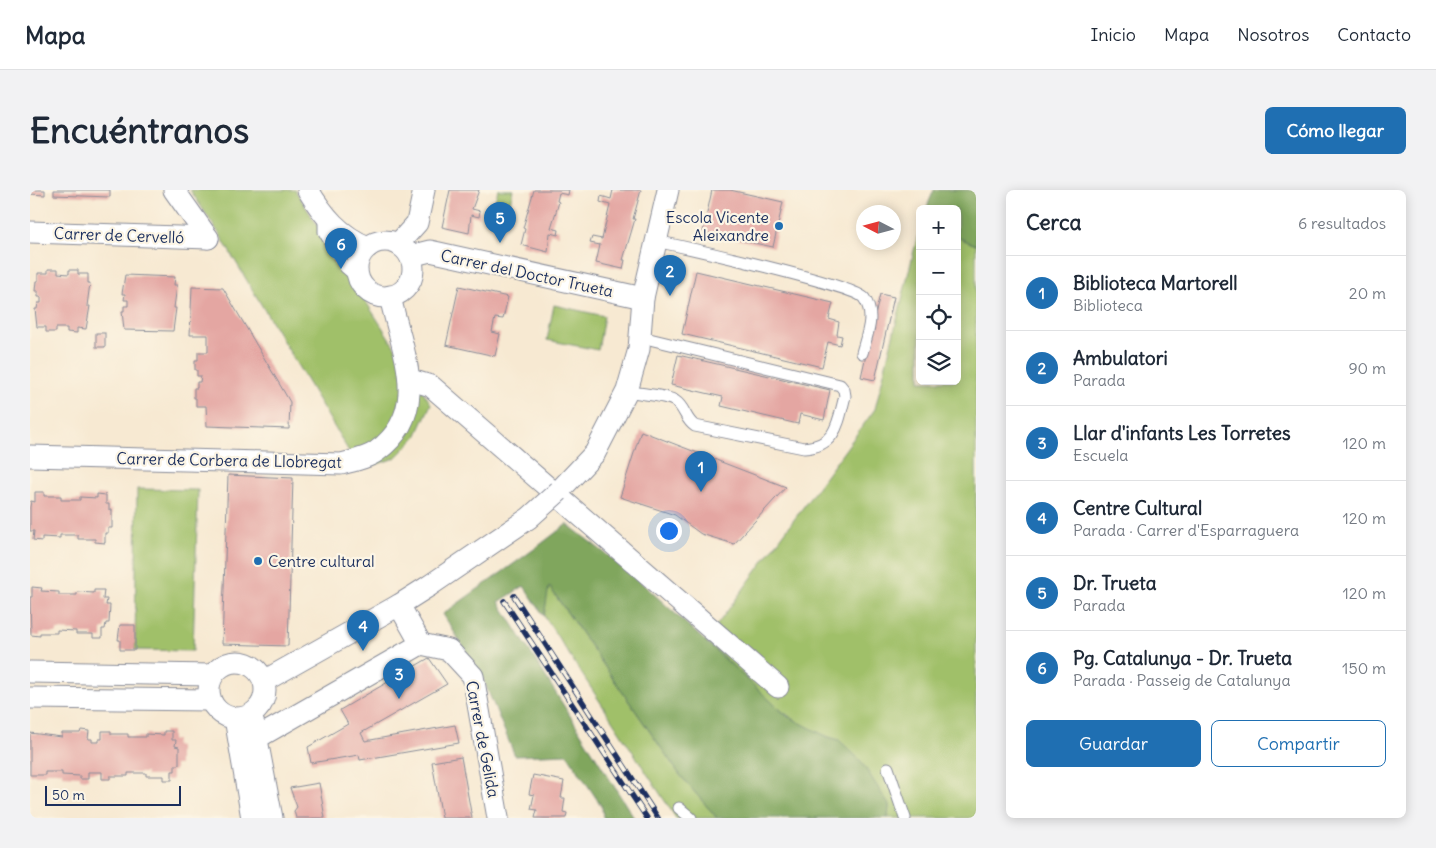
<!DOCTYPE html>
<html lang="es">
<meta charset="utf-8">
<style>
:root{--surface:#fff;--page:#f2f2f3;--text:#1f2937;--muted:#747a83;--line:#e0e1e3;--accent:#1f6fb2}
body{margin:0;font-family:Delius,sans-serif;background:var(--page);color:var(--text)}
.controls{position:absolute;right:15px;top:15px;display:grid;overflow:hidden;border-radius:8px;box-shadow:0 2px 12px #0003}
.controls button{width:45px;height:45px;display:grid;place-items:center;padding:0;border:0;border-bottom:1px solid var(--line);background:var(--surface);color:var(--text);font:25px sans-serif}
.compass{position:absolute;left:826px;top:15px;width:45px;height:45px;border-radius:50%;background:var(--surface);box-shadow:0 2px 12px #0003;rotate:276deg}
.scale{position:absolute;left:15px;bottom:12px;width:136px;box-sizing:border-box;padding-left:5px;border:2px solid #1b2f5e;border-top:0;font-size:14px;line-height:18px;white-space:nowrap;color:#1b2f5e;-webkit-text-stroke:4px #fcf5e5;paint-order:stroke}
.you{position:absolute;left:638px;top:340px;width:18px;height:18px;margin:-12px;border:4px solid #fff;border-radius:50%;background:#1a73e8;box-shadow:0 0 0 8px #1a73e833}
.badge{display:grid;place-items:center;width:32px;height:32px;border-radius:50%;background:var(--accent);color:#fff;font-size:16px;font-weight:700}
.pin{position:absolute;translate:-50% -41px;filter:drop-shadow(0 1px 2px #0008)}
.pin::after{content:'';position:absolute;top:26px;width:18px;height:15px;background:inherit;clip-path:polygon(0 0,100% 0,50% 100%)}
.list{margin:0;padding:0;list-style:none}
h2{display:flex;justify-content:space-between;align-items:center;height:65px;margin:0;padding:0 20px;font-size:21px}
h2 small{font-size:16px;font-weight:400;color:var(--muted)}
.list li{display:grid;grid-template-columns:32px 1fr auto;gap:15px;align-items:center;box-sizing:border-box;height:75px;padding:0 20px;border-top:1px solid var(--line)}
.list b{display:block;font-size:19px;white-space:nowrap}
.list p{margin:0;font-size:16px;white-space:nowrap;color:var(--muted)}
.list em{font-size:16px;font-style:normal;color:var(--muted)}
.actions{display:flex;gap:10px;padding:15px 20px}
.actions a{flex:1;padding:11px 0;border:1px solid var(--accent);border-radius:8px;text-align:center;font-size:18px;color:var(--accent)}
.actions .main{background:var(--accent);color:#fff}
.icon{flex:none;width:28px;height:28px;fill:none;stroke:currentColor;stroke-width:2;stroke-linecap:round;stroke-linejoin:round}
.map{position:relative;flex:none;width:946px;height:628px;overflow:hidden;border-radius:8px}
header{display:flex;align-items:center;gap:30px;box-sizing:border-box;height:70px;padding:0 25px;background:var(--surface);border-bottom:1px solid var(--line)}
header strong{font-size:24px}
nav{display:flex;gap:28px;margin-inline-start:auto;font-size:18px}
.intro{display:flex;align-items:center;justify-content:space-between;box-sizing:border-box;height:120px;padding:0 30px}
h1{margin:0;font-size:35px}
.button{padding:12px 22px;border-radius:8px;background:var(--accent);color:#fff;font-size:18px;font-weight:700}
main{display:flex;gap:30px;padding:0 30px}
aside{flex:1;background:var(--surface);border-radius:8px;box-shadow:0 2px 12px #0003}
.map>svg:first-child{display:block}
.green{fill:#a0c069;stroke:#5e7864}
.forest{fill:#80a65d;stroke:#4e6a5e}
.building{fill:#e4a6a2}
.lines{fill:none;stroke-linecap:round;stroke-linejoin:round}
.service-casing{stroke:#898c98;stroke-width:13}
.minor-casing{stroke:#898c98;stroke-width:23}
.service{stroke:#fff;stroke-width:11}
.minor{stroke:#fff;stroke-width:21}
.rail-casing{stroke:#1b2f5e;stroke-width:5.5}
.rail{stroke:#fcf5e5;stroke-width:4;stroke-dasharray:11;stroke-linecap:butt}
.minor-bridge-casing{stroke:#898c98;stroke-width:23;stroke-linecap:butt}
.minor-bridge{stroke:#fff;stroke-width:21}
.poi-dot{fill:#1f6fb2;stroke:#fcf5e5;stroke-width:2}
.labels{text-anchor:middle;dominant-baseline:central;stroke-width:4.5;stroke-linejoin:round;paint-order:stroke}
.poi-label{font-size:16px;fill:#1b2f5e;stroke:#fcf5e5;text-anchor:end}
.street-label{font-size:16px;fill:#1b2f5e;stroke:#fcf5e5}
</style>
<header>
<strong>Mapa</strong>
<nav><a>Inicio</a><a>Mapa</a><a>Nosotros</a><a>Contacto</a></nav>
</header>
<div class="intro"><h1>Encuéntranos</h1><a class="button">Cómo llegar</a></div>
<main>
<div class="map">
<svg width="946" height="628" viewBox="0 0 946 628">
<rect width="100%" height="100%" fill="#fcf5e5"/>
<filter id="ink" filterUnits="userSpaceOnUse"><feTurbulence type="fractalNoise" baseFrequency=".02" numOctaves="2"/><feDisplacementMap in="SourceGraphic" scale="10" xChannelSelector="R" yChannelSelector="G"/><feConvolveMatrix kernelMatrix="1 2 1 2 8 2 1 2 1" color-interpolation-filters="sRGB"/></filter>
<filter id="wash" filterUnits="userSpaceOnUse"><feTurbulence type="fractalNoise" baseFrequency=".0096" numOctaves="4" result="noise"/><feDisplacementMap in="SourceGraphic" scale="20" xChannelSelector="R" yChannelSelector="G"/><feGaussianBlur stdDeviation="1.12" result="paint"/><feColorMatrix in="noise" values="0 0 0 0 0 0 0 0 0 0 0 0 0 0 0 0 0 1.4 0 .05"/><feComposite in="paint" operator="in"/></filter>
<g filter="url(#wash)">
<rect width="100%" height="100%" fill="#f7e9d2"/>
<g class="green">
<polygon points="160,0 265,0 401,214 386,247 365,268 330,280 188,42"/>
<polygon points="468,0 483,0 478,22 463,19"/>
<path d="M890,36V191H927V47L946,55V628H858L859,615L809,550C755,537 715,486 676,450L845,219Z"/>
<polygon points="524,115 574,126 568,160 517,150"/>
<polygon points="107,299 168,300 163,461 105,460"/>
<polygon points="518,395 650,585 687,628 646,628 514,426"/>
</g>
<g class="forest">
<polygon points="904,0 946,0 946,55 927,47 927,19 896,19"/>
<path d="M537,334L602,384L757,526L798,547L809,550L831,571L859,615L858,628H687L650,585L519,396L514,426L494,396L469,412L604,628H573L572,617L537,564L485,566L453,489L413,424C454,394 497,366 537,334Z"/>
</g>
<g id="blocks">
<g class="building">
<polygon points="0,0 15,0 15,5 0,4"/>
<polygon points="24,0 80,0 80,7 24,5"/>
<polygon points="420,0 449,0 442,19 450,21 449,27 441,25 439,43 412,37"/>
<polygon points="504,0 539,0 538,5 529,3 527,11 529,12 521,38 529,40 528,45 520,43 518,62 491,55 495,39 493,38"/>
<polygon points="583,0 611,0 603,29 605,29 593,70 595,70 593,79 566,73 570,55 560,53 562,47 572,49 580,15 570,12 571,6 581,9"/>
<polygon points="682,0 700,0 753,12 743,57 673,42"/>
<polygon points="18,79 28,79 28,83 39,84 39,80 48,80 48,84 58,84 58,93 60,93 57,116 60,116 56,139 47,138 47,143 37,142 37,138 26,138 26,142 16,142 16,137 7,137 5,119 7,119 8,113 11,113 11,107 8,107 8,101 5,101 6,91 8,91 8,83 18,83"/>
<polygon points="666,81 803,113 799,129 809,132 807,145 812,146 810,155 798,152 792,177 652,144"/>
<polygon points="95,85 145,87 144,95 147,95 144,118 146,118 143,141 94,140 92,121 94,121 94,116 98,116 98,110 94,110 95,104 92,104"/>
<polygon points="429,96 478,107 473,129 465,128 462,142 470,144 465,166 416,155"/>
<polygon points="162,97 193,98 260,212 259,239 177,236 176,216 166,216 166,208 164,208 164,198 167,198 167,192 170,192 171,186 167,186 167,180 165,180 165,170 168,170 168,162 178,162 178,145 160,145"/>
<polygon points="850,104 864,107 845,190 831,187"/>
<rect x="66" y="143" width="9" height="14"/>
<polygon points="648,165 800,200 794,230 770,224 768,234 691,216 693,207 641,195"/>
<polygon points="611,241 756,297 704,354 671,344 645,325 590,307"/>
<polygon points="198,285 263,288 258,456 192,454"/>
<polygon points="5,302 14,302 14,306 31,306 31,310 50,310 50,307 67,308 67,304 76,305 76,314 79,314 79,320 82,320 82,338 78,338 78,343 75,343 75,353 65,352 65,349 48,349 48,345 30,345 30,348 12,347 12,351 3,350 4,341 0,341 0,317 1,311 5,312"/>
<polygon points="2,397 12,398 11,401 29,402 29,405 47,405 47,402 64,403 64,400 74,400 73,409 77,409 76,415 80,415 79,433 76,433 75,439 72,439 72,448 63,448 63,444 46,444 46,441 27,440 27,443 10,443 10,446 1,445 0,407 2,407"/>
<polygon points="90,435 105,435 105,460 90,460 90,450 88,450"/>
<polygon points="399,468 417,494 331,543 335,551 425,535 429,553 330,570 329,565 281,573 278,557 318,534 310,520"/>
<polygon points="51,540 59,541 58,549 62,549 62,552 69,552 69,549 72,549 72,541 81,541 81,544 98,544 98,547 116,547 116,544 134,545 134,541 142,541 142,550 146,550 145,556 149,557 149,575 145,575 145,581 142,581 142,590 134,590 134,586 116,586 116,583 98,583 98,586 80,586 80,589 72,589 72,582 58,582 58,589 50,589 50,586 32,585 32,582 15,582 15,585 0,585 0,543 32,547 32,543 50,543"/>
<polygon points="431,567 442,628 412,628 402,572"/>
<polygon points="503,585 534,591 531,608 535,608 533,622 537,623 536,628 505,628 507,620 501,619 504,605 499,604"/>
<polygon points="289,593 295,628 266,628 264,621 267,617 260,598"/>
</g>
</g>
</g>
<g filter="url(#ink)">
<use href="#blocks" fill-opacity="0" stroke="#898c98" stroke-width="1"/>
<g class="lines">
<defs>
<g id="service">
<polyline points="294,26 294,42 315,77 330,90"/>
<path d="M626,51C654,57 824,95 834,108C846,125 837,144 832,163"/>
<path d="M597,201C608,204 636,205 645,211C655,217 655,230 665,236L774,258C807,256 808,232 815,206L814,200L810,195L611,147"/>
<polyline points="858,578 875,628"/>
<polyline points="649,618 661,628"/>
</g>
<g id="minor">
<polyline points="144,0 178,48"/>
<path d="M278,0C293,25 310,46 338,57"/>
<polyline points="0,42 178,48"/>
<circle cx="355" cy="79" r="28"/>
<polyline points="368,54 387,33 394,0"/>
<polyline points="380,66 400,61 613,108"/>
<polyline points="381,190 401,196 748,497"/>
<path d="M0,266L311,274C322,271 338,268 347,261C403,220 371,160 360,106"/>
<polyline points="529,301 565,263 597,201 609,159 613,108 638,0"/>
<polyline points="369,415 391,454 419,460 443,486 468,628"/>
<circle cx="207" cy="500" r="28"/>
<polyline points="0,482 182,485"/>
<polyline points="234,491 369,415 399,396"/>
<polyline points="0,508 180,510"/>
<polyline points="205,528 222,628"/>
<polyline points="224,534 242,628"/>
<polyline points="227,548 391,454"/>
</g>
</defs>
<use href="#service" class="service-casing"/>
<use href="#minor" class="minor-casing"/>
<use href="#service" class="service"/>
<use href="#minor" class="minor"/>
<defs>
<g id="rail">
<polyline points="484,406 628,628"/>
<polyline points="474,411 617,628"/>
</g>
</defs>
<use href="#rail" class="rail-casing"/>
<use href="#rail" class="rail"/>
<defs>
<polyline id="minor-bridge" points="399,396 499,328 529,301"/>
</defs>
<use href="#minor-bridge" class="minor-bridge-casing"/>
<use href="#minor-bridge" class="minor-bridge"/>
</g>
</g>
<g class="poi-dot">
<circle cx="749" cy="36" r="5"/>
<circle cx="228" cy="371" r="5"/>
</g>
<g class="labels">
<g class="poi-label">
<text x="739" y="27">Escola Vicente<tspan x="739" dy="18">Aleixandre</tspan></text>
<text x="238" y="371" text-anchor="start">Centre cultural</text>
</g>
<g class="street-label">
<text transform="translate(89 45) rotate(2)">Carrer de Cervelló</text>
<text transform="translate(497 83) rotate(12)">Carrer del Doctor Trueta</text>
<text transform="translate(199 270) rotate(1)">Carrer de Corbera de Llobregat</text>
<text transform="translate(453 549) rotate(79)">Carrer de Gelida</text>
</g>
</g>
</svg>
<div class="controls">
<button>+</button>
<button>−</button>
<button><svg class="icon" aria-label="locate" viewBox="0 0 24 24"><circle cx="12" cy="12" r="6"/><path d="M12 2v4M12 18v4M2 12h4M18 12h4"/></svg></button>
<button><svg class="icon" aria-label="layers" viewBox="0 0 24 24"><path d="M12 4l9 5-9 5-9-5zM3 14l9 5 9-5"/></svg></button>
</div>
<svg class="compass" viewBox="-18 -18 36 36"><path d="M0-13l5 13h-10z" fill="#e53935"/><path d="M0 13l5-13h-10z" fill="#747a83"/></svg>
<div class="scale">50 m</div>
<div class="you"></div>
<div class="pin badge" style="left:671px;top:302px">1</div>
<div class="pin badge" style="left:640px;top:106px">2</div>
<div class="pin badge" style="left:369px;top:509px">3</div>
<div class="pin badge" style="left:333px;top:461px">4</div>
<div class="pin badge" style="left:470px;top:53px">5</div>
<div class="pin badge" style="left:311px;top:79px">6</div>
</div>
<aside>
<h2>Cerca<small>6 resultados</small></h2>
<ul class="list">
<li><span class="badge">1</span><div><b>Biblioteca Martorell</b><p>Biblioteca</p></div><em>20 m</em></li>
<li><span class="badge">2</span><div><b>Ambulatori</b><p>Parada</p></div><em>90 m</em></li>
<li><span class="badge">3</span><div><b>Llar d'infants Les Torretes</b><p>Escuela</p></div><em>120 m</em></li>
<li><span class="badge">4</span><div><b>Centre Cultural</b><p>Parada · Carrer d'Esparraguera</p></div><em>120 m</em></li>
<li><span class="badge">5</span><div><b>Dr. Trueta</b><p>Parada</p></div><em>120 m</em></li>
<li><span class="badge">6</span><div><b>Pg. Catalunya - Dr. Trueta</b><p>Parada · Passeig de Catalunya</p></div><em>150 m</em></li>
</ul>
<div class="actions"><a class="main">Guardar</a><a>Compartir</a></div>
</aside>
</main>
